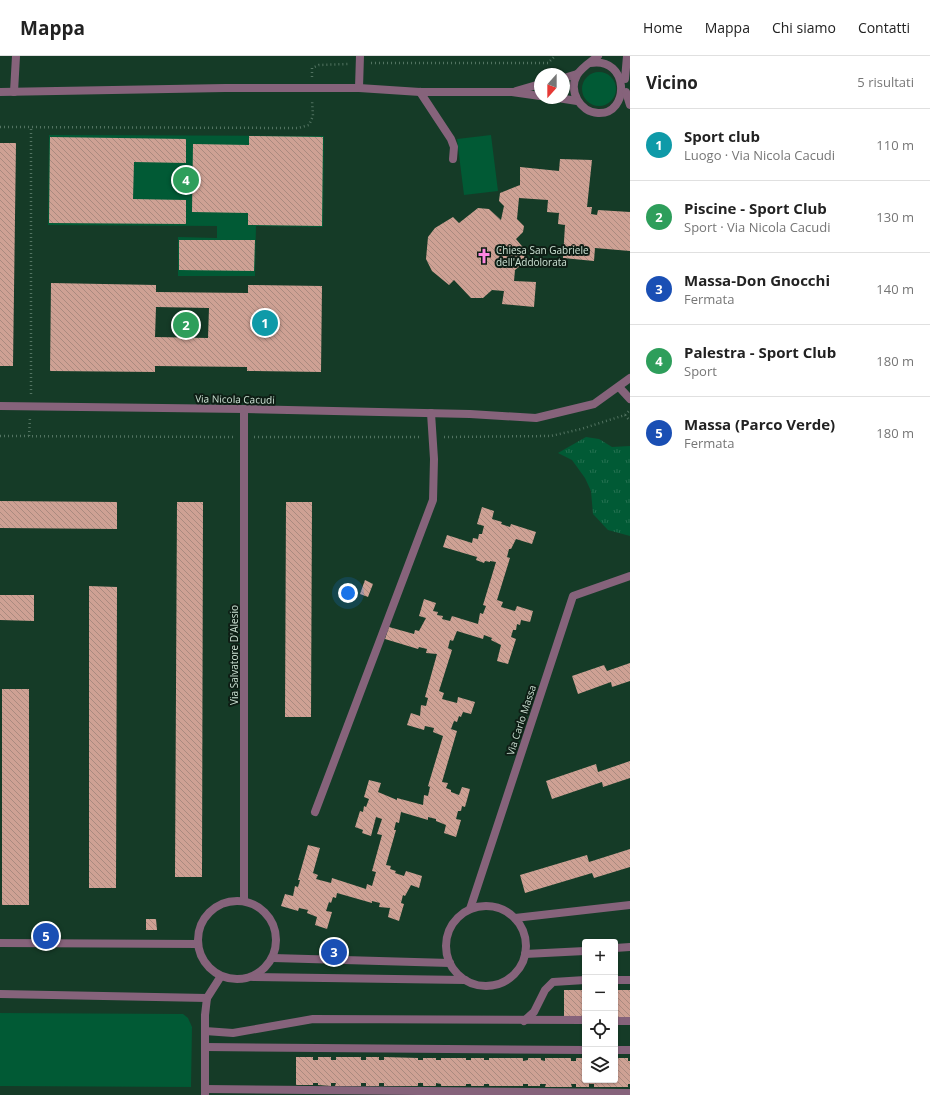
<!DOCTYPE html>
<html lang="it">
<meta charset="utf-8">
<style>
:root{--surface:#fff;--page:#f6f6f6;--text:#222;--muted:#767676;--line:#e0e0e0;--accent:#854f77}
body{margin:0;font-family:"Open Sans",sans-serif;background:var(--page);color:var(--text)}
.controls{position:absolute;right:12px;bottom:12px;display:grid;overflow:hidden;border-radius:4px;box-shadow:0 1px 3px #0004}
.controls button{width:36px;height:36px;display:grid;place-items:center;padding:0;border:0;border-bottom:1px solid var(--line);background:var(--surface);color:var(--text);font:20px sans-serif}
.compass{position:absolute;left:534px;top:12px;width:36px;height:36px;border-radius:50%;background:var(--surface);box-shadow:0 1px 3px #0004;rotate:201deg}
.you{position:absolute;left:348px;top:537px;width:14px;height:14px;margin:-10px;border:3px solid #fff;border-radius:50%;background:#1a73e8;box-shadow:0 0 0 6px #1a73e833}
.badge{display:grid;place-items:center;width:26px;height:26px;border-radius:50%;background:var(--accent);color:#fff;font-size:13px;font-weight:700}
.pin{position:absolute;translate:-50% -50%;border:2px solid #fff;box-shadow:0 1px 4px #0006}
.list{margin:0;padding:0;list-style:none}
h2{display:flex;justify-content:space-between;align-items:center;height:52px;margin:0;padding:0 16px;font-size:17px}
h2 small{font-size:13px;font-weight:400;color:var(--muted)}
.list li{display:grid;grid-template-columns:26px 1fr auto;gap:12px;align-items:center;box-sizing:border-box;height:72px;padding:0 16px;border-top:1px solid var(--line)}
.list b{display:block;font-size:15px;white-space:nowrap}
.list p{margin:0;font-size:13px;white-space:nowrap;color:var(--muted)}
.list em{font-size:13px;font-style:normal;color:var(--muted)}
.icon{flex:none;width:22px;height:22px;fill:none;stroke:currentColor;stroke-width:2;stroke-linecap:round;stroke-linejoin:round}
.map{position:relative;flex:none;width:630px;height:1039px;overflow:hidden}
header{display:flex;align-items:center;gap:24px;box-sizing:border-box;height:56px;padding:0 20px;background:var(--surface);border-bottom:1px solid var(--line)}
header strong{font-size:19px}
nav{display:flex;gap:22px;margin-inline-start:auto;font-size:14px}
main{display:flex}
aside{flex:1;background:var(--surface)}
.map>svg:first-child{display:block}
.grass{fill:#015a35}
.park{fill:url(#park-tufts)}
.building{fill:url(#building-back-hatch);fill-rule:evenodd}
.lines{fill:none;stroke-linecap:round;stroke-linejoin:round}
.path{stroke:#527361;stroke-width:2.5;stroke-dasharray:1 3;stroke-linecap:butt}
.service{stroke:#86637b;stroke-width:8}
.minor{stroke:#86637b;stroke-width:8}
.tertiary{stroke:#86637b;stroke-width:8}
.labels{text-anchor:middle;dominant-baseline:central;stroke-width:4;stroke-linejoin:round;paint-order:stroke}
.poi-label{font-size:10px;fill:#cde2d4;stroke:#0e1e15;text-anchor:start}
.street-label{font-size:10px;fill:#cde2d4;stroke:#0e1e15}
</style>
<header>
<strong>Mappa</strong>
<nav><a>Home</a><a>Mappa</a><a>Chi siamo</a><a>Contatti</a></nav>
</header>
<main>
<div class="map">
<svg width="630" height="1039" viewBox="0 0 630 1039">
<defs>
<pattern id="park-tufts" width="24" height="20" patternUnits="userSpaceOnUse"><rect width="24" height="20" fill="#015a35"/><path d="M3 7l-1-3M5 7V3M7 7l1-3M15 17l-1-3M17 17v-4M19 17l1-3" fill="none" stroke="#257151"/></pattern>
<pattern id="building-back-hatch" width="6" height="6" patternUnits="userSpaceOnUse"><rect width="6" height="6" fill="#cea194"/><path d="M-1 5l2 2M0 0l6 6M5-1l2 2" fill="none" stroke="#aa8a7f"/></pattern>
</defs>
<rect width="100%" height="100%" fill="#153b27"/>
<g class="grass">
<circle cx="599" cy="33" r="17"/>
<polygon points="49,79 324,80 323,171 256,170 255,220 178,220 178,181 217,182 217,170 48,169"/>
<polygon points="491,79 498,135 464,139 457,83"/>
<polygon points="0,957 183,958 188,962 192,971 191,1031 0,1030"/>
</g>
<polygon class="park" points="586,381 599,383 612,391 630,390 630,480 608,474 593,458 591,435 585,422 572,404 558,397"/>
<g class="building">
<polygon points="249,80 323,81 322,170 248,169 248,157 192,156 193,88 249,89"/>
<polygon points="50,81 186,83 186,107 134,106 133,143 186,144 186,168 49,167"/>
<polygon points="0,87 16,87 13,310 0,310"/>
<polygon points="560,103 592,104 587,151 592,151 591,158 597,159 598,154 630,156 630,195 595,192 594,205 563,202 565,169 558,168 559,157 547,156 548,144 519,142 517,163 524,170 523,176 516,183 526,195 525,206 515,214 514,225 536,226 534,251 502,248 504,235 492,234 483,242 471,242 454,224 449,229 432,215 426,203 428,181 435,172 453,161 459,167 478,152 489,153 501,164 504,150 499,145 500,137 520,129 520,111 559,115"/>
<polygon points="179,184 255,184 254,215 179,214"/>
<path d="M51,227L156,229V236L248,237V229L322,230L321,316L247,315V311L155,310V316L50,315ZM156,251L209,252L208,282L155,281Z"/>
<polygon points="0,445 117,446 117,473 0,472"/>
<polygon points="177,446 203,446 202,821 175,821"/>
<polygon points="286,446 312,446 311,661 285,661"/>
<polygon points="482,451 494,455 492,463 502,466 501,468 510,471 511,468 536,476 532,488 516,483 511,493 509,493 507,501 510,502 497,544 503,546 501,551 515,555 517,550 533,555 530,566 521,564 520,569 517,568 516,574 513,574 511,581 516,583 508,608 497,605 501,589 491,584 492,582 484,579 483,583 457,575 453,585 450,584 448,592 452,594 439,635 444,637 442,643 457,647 458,641 475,646 471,658 463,656 461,661 459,660 457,666 454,665 451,673 457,675 442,726 448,727 446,732 451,734 451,736 459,739 462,731 470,733 465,751 462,750 461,755 458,755 456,763 461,764 456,781 444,777 446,769 436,765 436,763 428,761 428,764 401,756 399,767 396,766 394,774 396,774 386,809 391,810 390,813 396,815 395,817 404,820 406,815 422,820 419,832 411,829 405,840 403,839 401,847 404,848 399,865 388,861 390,852 379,851 380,847 372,845 372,847 337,837 336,842 333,841 331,847 329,846 326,855 332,856 327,873 315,869 317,861 307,857 308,854 299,852 298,855 281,850 285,838 293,840 295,830 298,831 300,824 298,824 308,789 320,792 313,817 318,819 316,823 331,827 332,822 366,833 367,828 372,830 376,816 372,815 382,779 377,778 382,763 376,761 371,780 362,777 363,774 355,771 360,755 363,756 364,750 366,751 369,743 364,741 369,724 381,727 378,736 397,744 397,742 423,749 424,739 428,740 430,731 428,730 443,680 433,676 434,672 425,670 424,674 407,669 411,657 420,660 421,649 426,650 428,642 425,641 437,598 426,597 427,593 419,591 418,593 385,583 389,571 414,578 415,574 419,575 426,562 419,560 424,543 436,547 433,555 438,556 437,559 443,560 442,563 450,565 452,560 478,568 480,557 483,558 486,550 483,549 496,506 490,505 490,506 485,505 484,507 476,504 477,501 443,491 447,479 472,487 473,482 478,483 479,478 482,478 484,470 477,468"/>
<polygon points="365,524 373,528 368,541 360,538"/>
<polygon points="89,530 117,531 116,832 89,832"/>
<polygon points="0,539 34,539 34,565 0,564"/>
<polygon points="630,607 630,625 612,631 611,626 578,638 572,620 604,609 607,615"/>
<rect x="2" y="633" width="27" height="216"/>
<polygon points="630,705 630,722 603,731 602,726 552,743 546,725 596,708 598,716"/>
<polygon points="630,793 630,811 594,822 592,817 525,837 520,819 587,799 589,806"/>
<polygon points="146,863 156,863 157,874 146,874"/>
<polygon points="564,934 582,934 582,937 585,936 585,959 582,959 582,962 564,962"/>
<rect x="615" y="934" width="15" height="28"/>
<polygon points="296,1001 313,1001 313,1004 318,1004 318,1001 331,1001 331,1004 336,1004 336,1001 361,1001 361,1004 366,1004 366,1001 379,1001 379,1004 384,1004 384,1001 418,1002 418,1004 423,1004 423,1002 436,1002 436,1004 441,1004 441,1002 466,1002 466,1004 471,1004 471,1002 484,1002 484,1004 489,1004 489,1002 523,1002 523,1005 528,1004 528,1002 541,1002 541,1004 545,1005 545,1002 571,1002 571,1005 576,1005 576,1002 585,1002 585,1024 615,1024 615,1002 628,1002 628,1005 630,1005 630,1028 628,1028 628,1031 594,1031 594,1028 589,1028 589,1031 576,1031 576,1028 571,1028 572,1031 545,1031 546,1028 540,1028 540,1030 528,1030 528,1028 523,1028 523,1030 489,1030 489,1028 484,1028 484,1030 471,1030 471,1028 466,1028 466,1030 441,1030 441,1028 436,1027 436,1030 423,1030 423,1027 418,1027 418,1030 384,1030 384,1027 379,1027 379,1030 366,1030 366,1027 361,1027 361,1030 335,1030 336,1027 331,1027 331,1030 318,1029 318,1027 313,1027 313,1029 296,1029"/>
</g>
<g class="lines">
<g class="path">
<polyline points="371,7 548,7 555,0"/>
<polyline points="312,21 312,12 319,9 348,8"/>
<polyline points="0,71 298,72 309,69 313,60 312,44"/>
<polyline points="31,338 31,71"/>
<polyline points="625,359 630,365"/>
<polyline points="0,380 233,381"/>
<polyline points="29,380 30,361"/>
<polyline points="254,381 421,381"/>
<polyline points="444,381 551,380 581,373 625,359 629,355"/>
</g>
<g class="service">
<polyline points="420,36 451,83 454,91 453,103"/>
<polyline points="315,756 433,444 434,403 431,357"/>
<polyline points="615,924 630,924"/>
<polyline points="524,965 534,956 545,934 553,926 585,924"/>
<polyline points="615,965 630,965"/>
<polyline points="205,975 233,977 313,963 585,964"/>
<polyline points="205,991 585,994"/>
<polyline points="615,994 630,994"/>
<polyline points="205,1033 630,1037"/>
</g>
<g class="minor">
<polyline points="359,32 360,0"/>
<polyline points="14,36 16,0"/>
<polyline points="619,331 630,343"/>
<circle cx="237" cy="884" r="39"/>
<polyline points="244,845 244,353"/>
<circle cx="486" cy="890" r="40"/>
<polyline points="470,853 573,540 630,520"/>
<polyline points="515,862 630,849"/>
<polyline points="0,887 198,888"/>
<polyline points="615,892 630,891"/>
<polyline points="525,898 585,895"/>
<polyline points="273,902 450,907"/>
<polyline points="253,921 465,924"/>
<polyline points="0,938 207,942"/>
<polyline points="205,1039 205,959 207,942 221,920"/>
</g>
<g class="tertiary">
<path d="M590,7C630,0 630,59 598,57C580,56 568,35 577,19C582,11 591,6 598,0"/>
<polyline points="564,22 577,18"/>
<polyline points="625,23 627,0"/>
<polyline points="516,35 540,28"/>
<polyline points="0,36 225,32 359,32 420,36 512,36 540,40"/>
<polyline points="626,36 630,49"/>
<polyline points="558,42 577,45"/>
<polyline points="0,350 244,353 470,358 536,362 594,348 630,322"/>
</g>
</g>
<defs>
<symbol id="church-bare" viewBox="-9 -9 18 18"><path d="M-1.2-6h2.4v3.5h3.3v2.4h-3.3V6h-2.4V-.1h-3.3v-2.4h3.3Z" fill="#fe86e0" stroke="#0e1e15" stroke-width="2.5" paint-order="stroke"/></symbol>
</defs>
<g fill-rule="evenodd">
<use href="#church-bare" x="473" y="189" width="22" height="22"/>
</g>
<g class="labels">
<g class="poi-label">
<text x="496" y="194">Chiesa San Gabriele<tspan x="496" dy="12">dell'Addolorata</tspan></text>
</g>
<g class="street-label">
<text transform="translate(235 343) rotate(1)">Via Nicola Cacudi</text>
<text transform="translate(234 599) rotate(-90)">Via Salvatore D'Alesio</text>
<text transform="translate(521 664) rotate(-72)">Via Carlo Massa</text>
</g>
</g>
</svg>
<div class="controls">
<button>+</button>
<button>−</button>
<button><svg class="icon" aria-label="locate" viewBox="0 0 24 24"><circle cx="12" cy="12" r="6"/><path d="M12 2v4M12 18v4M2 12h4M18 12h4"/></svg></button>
<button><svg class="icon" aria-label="layers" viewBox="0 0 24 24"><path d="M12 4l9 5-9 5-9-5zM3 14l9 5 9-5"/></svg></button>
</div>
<svg class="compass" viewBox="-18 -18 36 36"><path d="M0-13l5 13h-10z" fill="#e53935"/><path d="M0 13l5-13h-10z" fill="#767676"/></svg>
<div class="you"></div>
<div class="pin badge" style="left:265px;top:267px;background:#0f9aa8">1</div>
<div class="pin badge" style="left:186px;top:269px;background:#2e9e5b">2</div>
<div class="pin badge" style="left:334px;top:896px;background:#1a4fb4">3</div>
<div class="pin badge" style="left:186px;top:124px;background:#2e9e5b">4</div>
<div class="pin badge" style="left:46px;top:880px;background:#1a4fb4">5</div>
</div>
<aside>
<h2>Vicino<small>5 risultati</small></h2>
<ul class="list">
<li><span class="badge" style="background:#0f9aa8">1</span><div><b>Sport club</b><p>Luogo · Via Nicola Cacudi</p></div><em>110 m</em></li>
<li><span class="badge" style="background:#2e9e5b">2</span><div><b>Piscine - Sport Club</b><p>Sport · Via Nicola Cacudi</p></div><em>130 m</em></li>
<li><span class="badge" style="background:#1a4fb4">3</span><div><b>Massa-Don Gnocchi</b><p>Fermata</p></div><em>140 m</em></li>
<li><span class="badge" style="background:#2e9e5b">4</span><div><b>Palestra - Sport Club</b><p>Sport</p></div><em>180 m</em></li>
<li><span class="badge" style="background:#1a4fb4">5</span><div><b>Massa (Parco Verde)</b><p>Fermata</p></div><em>180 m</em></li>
</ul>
</aside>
</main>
